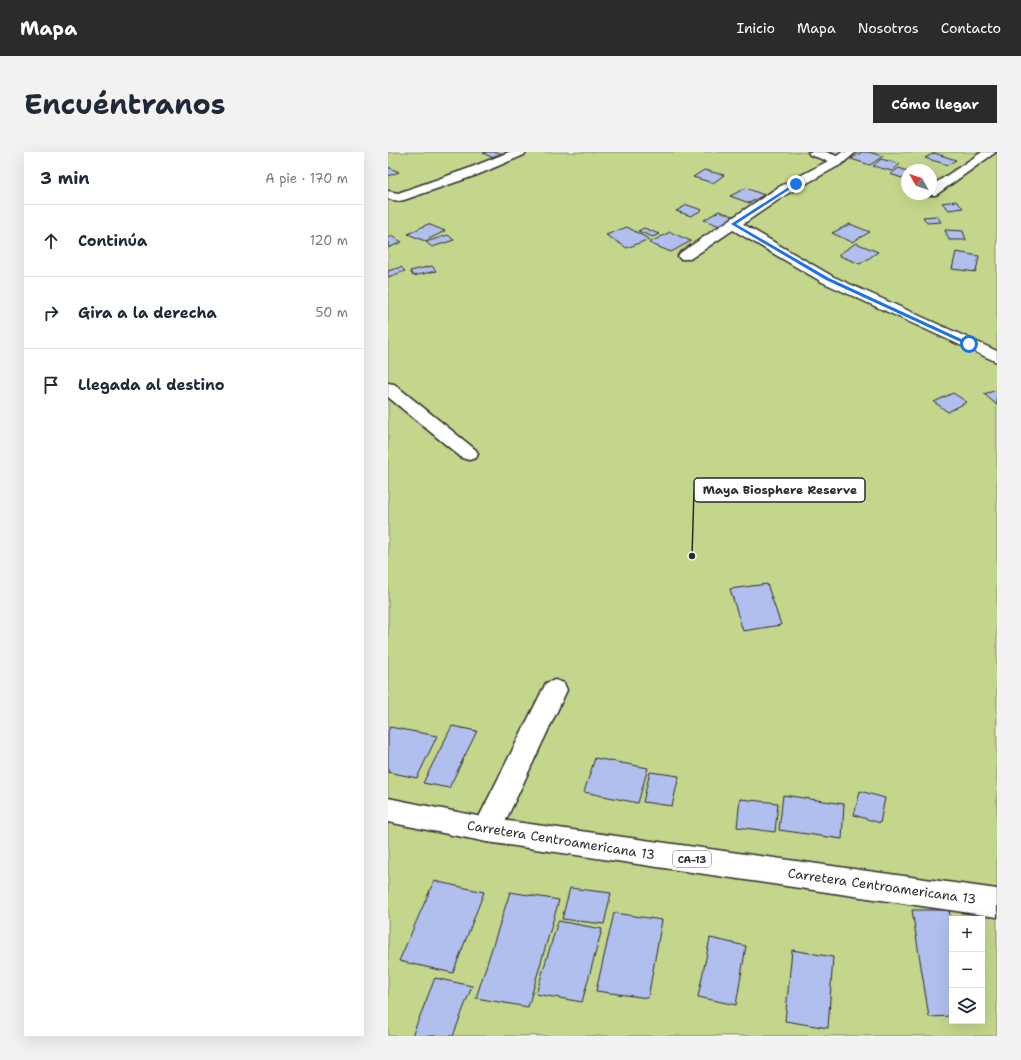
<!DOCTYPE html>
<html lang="es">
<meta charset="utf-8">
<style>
:root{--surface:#fff;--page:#f2f2f3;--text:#1f2937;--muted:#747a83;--line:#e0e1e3;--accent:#2b2b2b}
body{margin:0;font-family:"Shantell Sans",sans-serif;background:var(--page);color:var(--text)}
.controls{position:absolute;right:12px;bottom:12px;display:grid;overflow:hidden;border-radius:0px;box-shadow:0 4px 16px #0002}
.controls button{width:36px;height:36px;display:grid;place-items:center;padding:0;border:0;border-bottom:1px solid var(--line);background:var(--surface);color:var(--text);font:20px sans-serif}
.compass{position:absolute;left:513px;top:12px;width:36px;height:36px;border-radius:50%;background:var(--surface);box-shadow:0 4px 16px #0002;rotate:310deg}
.stop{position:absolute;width:12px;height:12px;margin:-9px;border:3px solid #1a73e8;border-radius:50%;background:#fff}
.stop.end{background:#1a73e8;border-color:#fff;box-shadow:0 1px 4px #0008}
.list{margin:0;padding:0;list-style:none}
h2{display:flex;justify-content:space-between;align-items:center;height:52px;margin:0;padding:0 16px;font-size:17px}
h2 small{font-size:13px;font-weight:400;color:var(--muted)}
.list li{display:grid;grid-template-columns:26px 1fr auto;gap:12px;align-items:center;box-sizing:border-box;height:72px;padding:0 16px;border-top:1px solid var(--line)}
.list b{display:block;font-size:15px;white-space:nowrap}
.list em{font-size:13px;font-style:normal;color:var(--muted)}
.icon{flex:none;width:22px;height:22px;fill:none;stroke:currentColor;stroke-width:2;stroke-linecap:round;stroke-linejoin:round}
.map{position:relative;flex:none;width:609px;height:884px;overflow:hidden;border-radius:0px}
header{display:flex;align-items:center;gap:24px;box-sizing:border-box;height:56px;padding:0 20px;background:var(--accent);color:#fff}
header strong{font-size:19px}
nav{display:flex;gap:22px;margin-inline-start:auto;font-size:14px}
.intro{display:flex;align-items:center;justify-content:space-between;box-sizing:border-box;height:96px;padding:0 24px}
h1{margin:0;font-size:28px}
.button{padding:10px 18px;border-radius:0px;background:var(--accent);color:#fff;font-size:14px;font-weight:700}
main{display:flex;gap:24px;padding:0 24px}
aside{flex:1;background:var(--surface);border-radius:0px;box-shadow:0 4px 16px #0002}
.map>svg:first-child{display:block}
.green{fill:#c3d68b;stroke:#77805b;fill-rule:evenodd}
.building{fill:#b1bfef;stroke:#2b2b2b}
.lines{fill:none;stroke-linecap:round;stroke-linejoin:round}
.minor-casing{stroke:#2b2b2b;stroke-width:3}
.highway-casing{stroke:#2b2b2b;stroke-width:3}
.minor{fill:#fff;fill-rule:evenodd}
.highway{fill:#fff;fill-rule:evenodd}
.route{fill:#1a73e8}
.labels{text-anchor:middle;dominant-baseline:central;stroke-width:4;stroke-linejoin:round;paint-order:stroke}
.shield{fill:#fff;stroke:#6b6b6b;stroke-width:1}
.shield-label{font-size:10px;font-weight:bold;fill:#2b2b2b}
.near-street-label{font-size:13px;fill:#2b2b2b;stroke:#fff}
.leader{fill:none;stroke:#2b2b2b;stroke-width:1.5}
.callout-dot{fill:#2b2b2b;stroke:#fff;stroke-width:1.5}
.callout{fill:#fff;stroke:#2b2b2b;stroke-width:1.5}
.callout-label{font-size:12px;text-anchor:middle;font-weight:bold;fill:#2b2b2b}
</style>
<header>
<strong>Mapa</strong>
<nav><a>Inicio</a><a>Mapa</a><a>Nosotros</a><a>Contacto</a></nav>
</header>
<div class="intro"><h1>Encuéntranos</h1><a class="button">Cómo llegar</a></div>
<main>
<aside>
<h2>3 min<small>A pie · 170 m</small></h2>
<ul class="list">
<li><svg class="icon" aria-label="ahead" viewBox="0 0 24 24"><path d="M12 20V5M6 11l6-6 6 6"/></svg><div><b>Continúa</b></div><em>120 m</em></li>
<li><svg class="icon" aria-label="right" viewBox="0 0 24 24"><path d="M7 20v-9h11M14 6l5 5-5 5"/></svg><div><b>Gira a la derecha</b></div><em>50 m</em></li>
<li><svg class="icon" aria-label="arrive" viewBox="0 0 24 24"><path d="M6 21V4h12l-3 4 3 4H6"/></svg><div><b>Llegada al destino</b></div></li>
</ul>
</aside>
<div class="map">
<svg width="609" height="884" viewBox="0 0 609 884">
<rect width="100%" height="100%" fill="#fff"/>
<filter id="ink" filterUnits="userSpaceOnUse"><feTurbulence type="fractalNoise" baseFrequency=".025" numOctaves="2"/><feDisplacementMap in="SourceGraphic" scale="8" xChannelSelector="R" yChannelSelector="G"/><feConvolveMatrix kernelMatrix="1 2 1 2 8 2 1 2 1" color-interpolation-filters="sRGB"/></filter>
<g filter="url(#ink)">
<path class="green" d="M0,0H609V884H0ZM519,18H543V42H519ZM564,767H594V869H564Z"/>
<g class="building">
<polygon points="99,0 110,0 113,2 103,5 95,1"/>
<polygon points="474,0 480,0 495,4 482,13 463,7"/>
<polygon points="546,1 568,8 560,13 537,6"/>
<polygon points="493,7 512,12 504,19 485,14"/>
<polygon points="0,15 11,20 0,24"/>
<polygon points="511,16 519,19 519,25 517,27 502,22"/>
<polygon points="316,18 336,23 325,31 305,25"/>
<polygon points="358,36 376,43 361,51 342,44"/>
<polygon points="568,49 575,56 561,58 554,51"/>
<polygon points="299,53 314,58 303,64 288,59"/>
<polygon points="331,59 348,65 332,74 316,68"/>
<polygon points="549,64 553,70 539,71 535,65"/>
<polygon points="40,72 57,79 37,89 20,82"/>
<polygon points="462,72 482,80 464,90 444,81"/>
<polygon points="239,75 261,87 239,96 218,83"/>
<polygon points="256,76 271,82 265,85 250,79"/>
<polygon points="557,78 575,79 578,88 561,88"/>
<polygon points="282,80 303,89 283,100 261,91"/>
<polygon points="1,83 14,90 0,96"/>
<polygon points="60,83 66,88 44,95 38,90"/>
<polygon points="468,91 490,100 472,112 450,103"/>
<polygon points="568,100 591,104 588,120 564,117"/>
<polygon points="44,114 48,119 25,124 22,119"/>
<polygon points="13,115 17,119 0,125 0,119"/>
<polygon points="609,238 609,253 596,242"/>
<polygon points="565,241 579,250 560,260 546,250"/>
<polygon points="379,432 393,473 355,479 342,437"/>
<polygon points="64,574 89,579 61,636 35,631"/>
<polygon points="2,575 49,584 29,626 0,620 0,579"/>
<polygon points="207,606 260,616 250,651 196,640"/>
<polygon points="262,620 291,624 284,654 255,650"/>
<polygon points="472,639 497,646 492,671 466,663"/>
<polygon points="395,643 456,652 454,687 391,678"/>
<polygon points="352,647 390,651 387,680 349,675"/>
<polygon points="46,729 96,740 65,821 11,809"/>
<polygon points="182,736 223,741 216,772 174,767"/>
<polygon points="122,740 171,748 140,855 88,846"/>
<polygon points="524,758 561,758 564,777 564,864 541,865"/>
<polygon points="226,761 274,768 260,846 208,839"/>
<polygon points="170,769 214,777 194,850 148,842"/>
<polygon points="322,786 358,794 348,853 310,845"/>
<polygon points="404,798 445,805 440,876 397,869"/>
<polygon points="47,826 84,834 65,884 24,884"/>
</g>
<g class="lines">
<defs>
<g id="minor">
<polygon points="121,0 138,0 136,3 89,23 16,48 11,49 0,47 0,39 10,41 79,17"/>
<polygon points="420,0 438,0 449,4 454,0 468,0 454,12 399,42 355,72 444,124 609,199 609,210 434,130 345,78 302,107 292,107 290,104 292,101 389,36 440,9 422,3"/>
<polygon points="594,0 608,0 548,43 538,43 543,42 543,34"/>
<polygon points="0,231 6,232 88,298 90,302 88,306 81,308 74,306 0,245"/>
<polygon points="167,528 176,531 179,538 109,687 99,690 89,687 85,678 89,669 158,531"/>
</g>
<polygon id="highway" points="0,646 99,666 609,737 609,765 99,690 0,670"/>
</defs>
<use href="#minor" class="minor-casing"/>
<use href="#highway" class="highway-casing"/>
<use href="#minor" class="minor"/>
<use href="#highway" class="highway"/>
</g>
</g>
<polygon class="route" points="407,31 410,32 348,72 441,126 582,191 582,193 579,193 438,128 343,72"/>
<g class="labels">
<rect class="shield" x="285" y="699" width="38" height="16" rx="3"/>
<g class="shield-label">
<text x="304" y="707">CA-13</text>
</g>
<g class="near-street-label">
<text transform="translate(173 688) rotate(9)">Carretera Centroamericana 13</text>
<text transform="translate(494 734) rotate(8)">Carretera Centroamericana 13</text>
</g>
</g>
<path class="leader" d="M304 404L306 338"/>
<circle class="callout-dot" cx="304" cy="404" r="4"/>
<rect class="callout" x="306" y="326" width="171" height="24" rx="4"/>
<g class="callout-label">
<text x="392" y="342">Maya Biosphere Reserve</text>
</g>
</svg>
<div class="controls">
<button>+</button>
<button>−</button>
<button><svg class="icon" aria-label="layers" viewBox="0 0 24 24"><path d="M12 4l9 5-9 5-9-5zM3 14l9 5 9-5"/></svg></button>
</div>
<svg class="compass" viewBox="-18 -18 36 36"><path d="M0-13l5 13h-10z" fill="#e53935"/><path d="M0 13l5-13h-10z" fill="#747a83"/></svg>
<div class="stop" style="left:581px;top:192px"></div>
<div class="stop end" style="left:408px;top:32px"></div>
</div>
</main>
